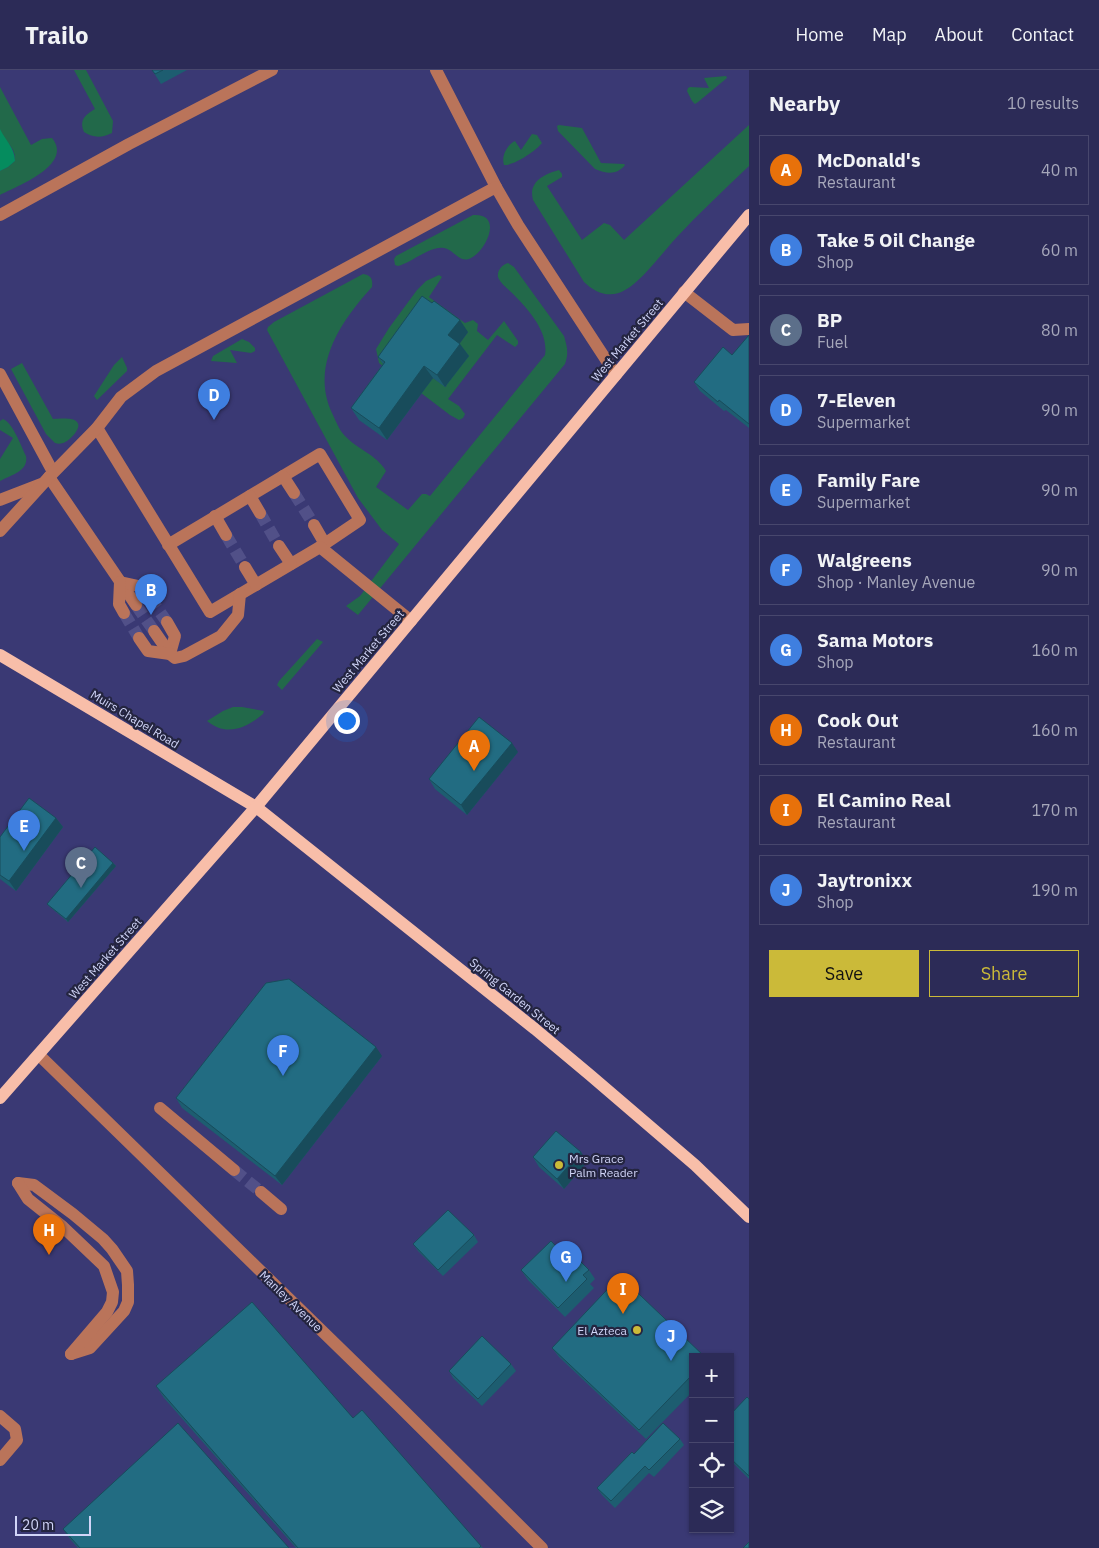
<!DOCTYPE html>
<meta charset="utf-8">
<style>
:root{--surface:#2c2b57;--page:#383761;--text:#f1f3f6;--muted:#a6a7ba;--line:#48476d;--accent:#cbba39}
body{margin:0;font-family:"IBM Plex Sans",sans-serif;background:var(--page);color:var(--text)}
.controls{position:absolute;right:15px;bottom:15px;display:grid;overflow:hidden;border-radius:0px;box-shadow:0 1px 4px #0004}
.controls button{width:45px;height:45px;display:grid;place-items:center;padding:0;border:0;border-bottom:1px solid var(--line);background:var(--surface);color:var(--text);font:25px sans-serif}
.scale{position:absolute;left:15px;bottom:12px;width:76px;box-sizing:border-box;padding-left:5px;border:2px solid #d1d5f8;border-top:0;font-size:14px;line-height:18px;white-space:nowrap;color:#d1d5f8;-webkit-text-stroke:4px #242540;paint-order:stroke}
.you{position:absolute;left:346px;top:650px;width:18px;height:18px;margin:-12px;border:4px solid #fff;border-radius:50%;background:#1a73e8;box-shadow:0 0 0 8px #1a73e833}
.badge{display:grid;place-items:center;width:32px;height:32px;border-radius:50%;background:var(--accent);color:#fff;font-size:16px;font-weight:700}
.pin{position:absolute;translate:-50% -41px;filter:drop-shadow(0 1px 2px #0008)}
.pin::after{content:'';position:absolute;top:26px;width:18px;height:15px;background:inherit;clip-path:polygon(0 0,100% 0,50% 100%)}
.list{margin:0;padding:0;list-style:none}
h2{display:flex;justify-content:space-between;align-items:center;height:65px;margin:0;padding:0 20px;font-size:21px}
h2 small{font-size:16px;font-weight:400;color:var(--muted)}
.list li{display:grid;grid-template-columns:32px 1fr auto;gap:15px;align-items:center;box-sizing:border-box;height:70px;margin:0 10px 10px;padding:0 10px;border:1px solid var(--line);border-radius:0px}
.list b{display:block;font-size:19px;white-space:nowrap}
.list p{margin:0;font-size:16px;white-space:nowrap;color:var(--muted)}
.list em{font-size:16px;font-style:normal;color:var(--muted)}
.actions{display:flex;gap:10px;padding:15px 20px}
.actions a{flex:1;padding:11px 0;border:1px solid var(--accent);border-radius:0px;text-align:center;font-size:18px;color:var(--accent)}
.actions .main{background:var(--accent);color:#111}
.icon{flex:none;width:28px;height:28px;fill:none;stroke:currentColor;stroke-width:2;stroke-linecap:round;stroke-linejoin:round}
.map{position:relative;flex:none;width:749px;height:1478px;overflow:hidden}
header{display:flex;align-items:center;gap:30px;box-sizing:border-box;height:70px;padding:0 25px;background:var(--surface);border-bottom:1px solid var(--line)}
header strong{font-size:24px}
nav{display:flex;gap:28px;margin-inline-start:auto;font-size:18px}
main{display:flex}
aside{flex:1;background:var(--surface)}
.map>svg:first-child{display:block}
.green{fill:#22694a}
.forest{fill:#058c5e}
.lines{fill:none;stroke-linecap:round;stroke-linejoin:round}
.minor-tunnel{stroke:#515088;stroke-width:12;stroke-dasharray:12 6;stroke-linecap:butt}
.minor{stroke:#ba745a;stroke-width:12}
.major{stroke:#f8bea9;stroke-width:12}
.wall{fill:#1d5d70}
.shaded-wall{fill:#184c5b}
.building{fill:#226c82;stroke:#184c5b}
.poi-dot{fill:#cbba39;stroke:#242540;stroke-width:2}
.labels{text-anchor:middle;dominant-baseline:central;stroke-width:4.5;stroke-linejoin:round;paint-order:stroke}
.street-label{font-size:12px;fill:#d1d5f8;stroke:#242540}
.poi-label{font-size:12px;fill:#d1d5f8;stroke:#242540;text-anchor:start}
</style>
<header>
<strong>Trailo</strong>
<nav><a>Home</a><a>Map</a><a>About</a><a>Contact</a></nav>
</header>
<main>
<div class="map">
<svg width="749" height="1478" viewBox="0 0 749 1478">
<rect width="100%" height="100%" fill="#3a3974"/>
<g class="green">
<path d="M74,0H86L113,51L112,63C102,68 93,68 84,62C79,50 85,45 95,39Z"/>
<polygon points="726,6 727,8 698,32 695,34 692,31 687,21 688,18 690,17 709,18 704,8"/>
<path d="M0,17L31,75L42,69L52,68C74,95 17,116 0,125V101L8,97L15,91C16,75 4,73 0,60C0,50 0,28 0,17Z"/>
<path d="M559,55L582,58L601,93L624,94L625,95C617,105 607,104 595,99L558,61L557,56Z"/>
<path d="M749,55V96C724,120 699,143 676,168C663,182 641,212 625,220C611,229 595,223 584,212L533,130C528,112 544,104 559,100L562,104V107L547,116L582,170L604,153L610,155L624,170Z"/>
<path d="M532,64L537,65L542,73C536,81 513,96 504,95C501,86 507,75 515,71L521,80Z"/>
<path d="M473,145C504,143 486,181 471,188C459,194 455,180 444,178C431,175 411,193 398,196L395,195L394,189L396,186Z"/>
<path d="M508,193L514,197L564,266C567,276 569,283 565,294L358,545L346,536L360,526L399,474L382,460L358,428L267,260L268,257L274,252L363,204C371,205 373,209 372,217C341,251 310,296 332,343C336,351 339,360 345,366C357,379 377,385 386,401L376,417L408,440L422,424H426L430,426L545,285C549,261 527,238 511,222C507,218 500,213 498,207C497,200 502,195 508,193Z"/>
<polygon points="439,205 442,207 429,227 465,253 473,250 478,254 477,261 488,270 504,251 518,271 518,274 515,277 497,265 448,329 459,336 465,344 463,348 459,350 450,345 421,323 433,308 446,317 457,277 468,262 386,299 379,293 376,279 389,258 417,220 426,211"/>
<polygon points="242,269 249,272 255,278 255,281 251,283 230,280 237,293 211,291 213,286"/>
<polygon points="122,287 127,298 127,301 97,330 94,326 114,295"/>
<path d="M22,293L53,349C59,349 73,347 77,352C83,358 68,372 63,373C60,374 58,374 55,373L46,364L11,299Z"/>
<path d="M3,349C13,353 21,376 26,386C29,401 11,405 0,411V389L13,368L0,360V351Z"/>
<polygon points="317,569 323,572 282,620 277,615 279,611"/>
<path d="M233,637H242L264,641L263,644C247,658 226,667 207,651L223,641Z"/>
</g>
<path class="forest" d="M0,59C5,70 15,78 15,91L8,97L0,101Z"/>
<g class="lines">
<g class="minor-tunnel">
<polyline points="294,423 314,455"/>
<polyline points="260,443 279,476"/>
<polyline points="226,465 245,497"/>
<polyline points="150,528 167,552"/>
<polyline points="136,535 154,561"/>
<polyline points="124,543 139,568"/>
<polyline points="234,1100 261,1122"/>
</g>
<g class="minor">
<polyline points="436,0 496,117"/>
<polyline points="0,145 129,74 272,0"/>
<polyline points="684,222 733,260 749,259"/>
<polyline points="0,304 53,402"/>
<polyline points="97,358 210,542 320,477 360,450 320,384 168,475"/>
<polyline points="283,406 294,423"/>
<polyline points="49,407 136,535"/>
<polyline points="250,426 260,443"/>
<polyline points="0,430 41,414"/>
<polyline points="215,446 226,465"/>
<polyline points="314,455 325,474"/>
<polyline points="0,461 49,407 97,358 121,327 156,301 496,117 518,155 616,305"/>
<polyline points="279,476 291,494"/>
<polyline points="320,477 411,551"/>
<polyline points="245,497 256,515"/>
<polyline points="120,512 143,517 150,528"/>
<polyline points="120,512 119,534 124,543"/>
<polyline points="167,552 175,566 170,584"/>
<polyline points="154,561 170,584"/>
<polyline points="139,568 148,581 170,584 175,588 184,586 221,566 238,545 240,524"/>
<polyline points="39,985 398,1335 542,1478"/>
<polyline points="160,1038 234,1100"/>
<polyline points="18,1113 34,1115 73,1144 103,1169 112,1179 127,1201 128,1215 128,1232 124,1241 90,1278 71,1284"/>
<polyline points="18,1113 28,1129 63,1157 104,1196 113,1222 112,1232 107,1242 71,1284"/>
<polyline points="261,1122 281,1139"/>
<polyline points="0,1346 15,1359 17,1370 0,1390"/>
</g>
<g class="major">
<polyline points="0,585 256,737 535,959 590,1005 695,1095 749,1147"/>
<polyline points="0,1028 256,737 749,145"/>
</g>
</g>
<g class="wall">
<polygon points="152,0 187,0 161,14"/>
<polygon points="468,262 459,273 469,286 445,317 433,308 387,370 359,350 351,338 383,294 378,287"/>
<polygon points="749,265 749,358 726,340 724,341 700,321 694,312 732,285"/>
<polygon points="518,682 467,745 435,719 429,709"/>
<polygon points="56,748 63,757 16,821 0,809 0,767"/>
<polygon points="113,793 116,796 68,852 50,837 47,834"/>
<polygon points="382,986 282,1115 182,1038 176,1028"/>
<polygon points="581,1082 587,1092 564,1119 539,1097 533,1087"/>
<polygon points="474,1165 478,1172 443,1206 418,1181 413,1174"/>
<polygon points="568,1189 589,1200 595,1209 590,1214 594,1218 565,1247 528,1210 521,1200"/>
<polygon points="552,1278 693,1287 693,1321 646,1369 559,1287"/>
<polygon points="511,1294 516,1301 482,1336 453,1308 449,1301"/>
<polygon points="156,1316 353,1348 483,1478 296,1478 164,1328"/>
<polygon points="749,1329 749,1409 730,1390 730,1345"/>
<polygon points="680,1369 684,1375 654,1407 649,1403 615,1438 602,1425 597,1418 634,1384"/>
<polygon points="63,1459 289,1478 78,1478 70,1469"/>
</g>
<g class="shaded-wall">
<polygon points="460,250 468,262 457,277 448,265"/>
<polygon points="460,274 469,286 445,317 437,305"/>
<polygon points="424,296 433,308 387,370 379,358"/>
<polygon points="512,673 518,682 467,745 461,735"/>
<polygon points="56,748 63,757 16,821 9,811"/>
<polygon points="113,793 116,796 68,852 66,849"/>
<polygon points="376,977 382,986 282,1115 275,1106"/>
<polygon points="581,1082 587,1092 564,1119 557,1109"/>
</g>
<g class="building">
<polygon points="152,0 163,0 155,4"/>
<polygon points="422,226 432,233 434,231 460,250 448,265 460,274 437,305 424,296 379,358 351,338 385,292 378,287"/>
<polygon points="749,265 749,354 719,330 718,332 694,312 723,277 732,285"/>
<polygon points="479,647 512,673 461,735 429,709"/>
<polygon points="29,728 56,748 9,811 0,805 0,767"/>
<polygon points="95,777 113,793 66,849 47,834"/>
<polygon points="289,909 376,977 275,1106 176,1028 266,913"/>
<polygon points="556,1061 581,1082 557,1109 533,1087"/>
<polygon points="448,1140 474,1165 438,1200 413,1174"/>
<polygon points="551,1171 568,1189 573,1184 589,1200 583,1205 587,1209 558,1238 521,1200"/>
<polygon points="620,1206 705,1287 693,1287 693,1304 639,1360 552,1278"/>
<polygon points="252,1232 353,1348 362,1340 481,1476 479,1478 298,1478 156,1316"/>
<polygon points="482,1266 511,1294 478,1329 449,1301"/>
<polygon points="747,1327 749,1329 749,1406 730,1388 730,1345"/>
<polygon points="178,1353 289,1478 80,1478 63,1459"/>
<polygon points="663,1353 680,1369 649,1400 645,1396 611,1431 597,1418 632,1382 634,1384"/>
<polygon points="749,1472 749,1478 743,1478"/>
</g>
<g class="poi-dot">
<circle cx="559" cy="1095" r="5"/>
<circle cx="637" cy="1260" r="5"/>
</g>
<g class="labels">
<g class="street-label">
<text transform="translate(627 270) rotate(-50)">West Market Street</text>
<text transform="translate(368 581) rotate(-50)">West Market Street</text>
<text transform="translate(135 649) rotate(31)">Muirs Chapel Road</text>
<text transform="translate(105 888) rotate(-49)">West Market Street</text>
<text transform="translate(515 926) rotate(39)">Spring Garden Street</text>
<text transform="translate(291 1231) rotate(44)">Manley Avenue</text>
</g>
<g class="poi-label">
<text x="569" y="1088">Mrs Grace<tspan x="569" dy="14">Palm Reader</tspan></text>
<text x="627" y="1260" text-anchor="end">El Azteca</text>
</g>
</g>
</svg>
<div class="controls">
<button>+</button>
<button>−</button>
<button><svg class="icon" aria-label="locate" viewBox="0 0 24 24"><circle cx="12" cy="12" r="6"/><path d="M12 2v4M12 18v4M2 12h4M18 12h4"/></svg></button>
<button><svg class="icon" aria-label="layers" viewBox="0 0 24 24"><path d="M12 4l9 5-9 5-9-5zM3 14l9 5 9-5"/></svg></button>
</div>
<div class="scale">20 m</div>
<div class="you"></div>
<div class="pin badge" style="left:474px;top:701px;background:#e8710a">A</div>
<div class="pin badge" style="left:151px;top:545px;background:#3f7fe0">B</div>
<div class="pin badge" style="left:81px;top:818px;background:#5c6f8a">C</div>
<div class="pin badge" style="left:214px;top:350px;background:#3f7fe0">D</div>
<div class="pin badge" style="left:24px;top:781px;background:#3f7fe0">E</div>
<div class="pin badge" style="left:283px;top:1006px;background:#3f7fe0">F</div>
<div class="pin badge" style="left:566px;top:1212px;background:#3f7fe0">G</div>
<div class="pin badge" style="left:49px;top:1185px;background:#e8710a">H</div>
<div class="pin badge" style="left:623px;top:1244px;background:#e8710a">I</div>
<div class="pin badge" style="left:671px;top:1291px;background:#3f7fe0">J</div>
</div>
<aside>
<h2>Nearby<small>10 results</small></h2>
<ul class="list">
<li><span class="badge" style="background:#e8710a">A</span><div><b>McDonald's</b><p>Restaurant</p></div><em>40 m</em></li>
<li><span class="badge" style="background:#3f7fe0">B</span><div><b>Take 5 Oil Change</b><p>Shop</p></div><em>60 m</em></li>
<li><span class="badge" style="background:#5c6f8a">C</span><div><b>BP</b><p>Fuel</p></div><em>80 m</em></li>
<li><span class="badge" style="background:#3f7fe0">D</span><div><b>7-Eleven</b><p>Supermarket</p></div><em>90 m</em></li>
<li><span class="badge" style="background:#3f7fe0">E</span><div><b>Family Fare</b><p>Supermarket</p></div><em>90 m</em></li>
<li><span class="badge" style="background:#3f7fe0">F</span><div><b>Walgreens</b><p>Shop · Manley Avenue</p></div><em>90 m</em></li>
<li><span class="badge" style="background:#3f7fe0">G</span><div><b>Sama Motors</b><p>Shop</p></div><em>160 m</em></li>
<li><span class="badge" style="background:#e8710a">H</span><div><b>Cook Out</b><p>Restaurant</p></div><em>160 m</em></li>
<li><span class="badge" style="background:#e8710a">I</span><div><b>El Camino Real</b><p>Restaurant</p></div><em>170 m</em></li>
<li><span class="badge" style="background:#3f7fe0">J</span><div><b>Jaytronixx</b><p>Shop</p></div><em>190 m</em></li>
</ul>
<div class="actions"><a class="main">Save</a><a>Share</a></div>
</aside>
</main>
